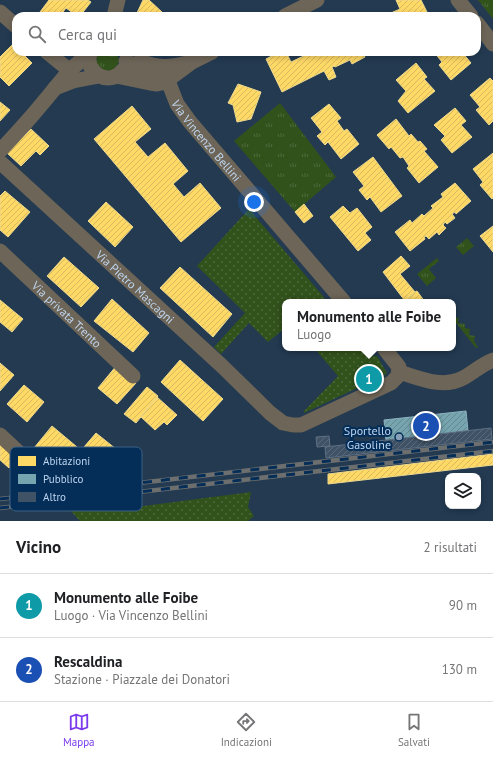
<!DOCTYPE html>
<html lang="it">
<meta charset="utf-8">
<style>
:root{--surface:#fff;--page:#f2f2f2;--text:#202124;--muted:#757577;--line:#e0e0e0;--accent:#7c3aed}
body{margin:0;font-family:"PT Sans",sans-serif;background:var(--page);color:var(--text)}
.controls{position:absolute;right:12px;bottom:12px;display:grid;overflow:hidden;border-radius:8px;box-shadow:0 2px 6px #0003}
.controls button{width:36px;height:36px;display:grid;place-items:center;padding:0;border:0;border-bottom:1px solid var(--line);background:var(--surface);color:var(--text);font:20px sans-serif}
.you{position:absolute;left:254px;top:202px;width:14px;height:14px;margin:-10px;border:3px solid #fff;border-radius:50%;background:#1a73e8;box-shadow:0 0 0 6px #1a73e833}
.badge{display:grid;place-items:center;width:26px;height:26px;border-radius:50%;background:var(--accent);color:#fff;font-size:13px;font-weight:700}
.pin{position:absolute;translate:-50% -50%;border:2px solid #fff;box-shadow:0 1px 4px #0006}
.popup{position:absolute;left:282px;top:299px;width:174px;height:52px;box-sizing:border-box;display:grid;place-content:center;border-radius:8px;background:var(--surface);filter:drop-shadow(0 1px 3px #0005);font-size:13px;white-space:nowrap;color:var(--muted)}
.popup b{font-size:15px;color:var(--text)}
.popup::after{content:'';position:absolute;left:50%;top:100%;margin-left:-8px;border:8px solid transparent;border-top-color:var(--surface)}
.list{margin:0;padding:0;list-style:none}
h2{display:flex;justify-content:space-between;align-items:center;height:52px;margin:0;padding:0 16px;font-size:17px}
h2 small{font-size:13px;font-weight:400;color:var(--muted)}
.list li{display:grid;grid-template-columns:26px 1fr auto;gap:12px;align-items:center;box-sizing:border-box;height:64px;padding:0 16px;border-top:1px solid var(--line)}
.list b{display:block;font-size:15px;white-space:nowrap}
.list p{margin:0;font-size:13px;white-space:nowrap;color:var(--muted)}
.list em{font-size:13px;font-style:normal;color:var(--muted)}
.icon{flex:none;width:22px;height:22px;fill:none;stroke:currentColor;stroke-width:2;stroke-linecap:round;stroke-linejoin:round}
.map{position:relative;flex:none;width:493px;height:521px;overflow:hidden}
.search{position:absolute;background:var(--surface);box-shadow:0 2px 6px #0003;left:12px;right:12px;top:12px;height:44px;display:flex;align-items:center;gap:10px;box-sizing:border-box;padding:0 14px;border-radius:12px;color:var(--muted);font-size:15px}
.sheet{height:180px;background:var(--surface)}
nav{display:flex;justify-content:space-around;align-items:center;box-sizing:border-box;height:56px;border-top:1px solid var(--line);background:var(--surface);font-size:11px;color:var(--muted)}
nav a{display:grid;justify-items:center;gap:2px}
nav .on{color:var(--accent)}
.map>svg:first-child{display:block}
.grass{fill:url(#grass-tufts)}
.park{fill:url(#park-dots)}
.homes{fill:url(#homes-hatch);stroke:#ecd88f}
.public{fill:url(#public-hatch);stroke:#8cb3c2}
.building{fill:url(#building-hatch);stroke:#5d6f83}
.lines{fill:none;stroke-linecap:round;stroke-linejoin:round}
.minor{stroke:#6d6557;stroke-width:15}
.rail-casing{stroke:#6d6f6f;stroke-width:4.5}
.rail{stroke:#042e58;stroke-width:3;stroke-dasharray:9;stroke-linecap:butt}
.poi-dot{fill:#889fb8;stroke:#042e58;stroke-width:1.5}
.labels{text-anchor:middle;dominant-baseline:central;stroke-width:4;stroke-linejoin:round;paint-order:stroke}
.street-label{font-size:12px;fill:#bed5ef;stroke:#042e58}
.poi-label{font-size:12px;fill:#bed5ef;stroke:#042e58;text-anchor:end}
.key{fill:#042e58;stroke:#3c6085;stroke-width:1}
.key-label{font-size:11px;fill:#bed5ef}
</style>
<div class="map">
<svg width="493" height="521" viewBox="0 0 493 521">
<defs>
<pattern id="grass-tufts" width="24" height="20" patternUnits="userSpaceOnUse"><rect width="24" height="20" fill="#32521b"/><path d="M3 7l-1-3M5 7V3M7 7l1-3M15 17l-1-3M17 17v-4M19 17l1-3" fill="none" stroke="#4e6a3c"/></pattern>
<pattern id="park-dots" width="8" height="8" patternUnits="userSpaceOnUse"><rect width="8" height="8" fill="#32521b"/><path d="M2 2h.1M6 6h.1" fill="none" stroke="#4e6a3c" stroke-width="1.8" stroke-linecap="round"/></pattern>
<pattern id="homes-hatch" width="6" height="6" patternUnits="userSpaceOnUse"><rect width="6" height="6" fill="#ffd966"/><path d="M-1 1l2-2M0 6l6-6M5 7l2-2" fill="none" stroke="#d7ba60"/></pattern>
<pattern id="public-hatch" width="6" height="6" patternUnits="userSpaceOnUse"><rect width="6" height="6" fill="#76a5af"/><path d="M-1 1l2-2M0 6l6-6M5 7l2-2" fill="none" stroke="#648790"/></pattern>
<pattern id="building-hatch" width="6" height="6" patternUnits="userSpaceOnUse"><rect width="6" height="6" fill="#405265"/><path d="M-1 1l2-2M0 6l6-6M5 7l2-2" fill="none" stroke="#5a6a7b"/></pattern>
</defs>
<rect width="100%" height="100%" fill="#233a51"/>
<g class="grass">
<polygon points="478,0 493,0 493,19"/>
<path d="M99,52H116L119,60C115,80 88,68 99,52Z"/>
<polygon points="280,103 336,177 295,212 234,141"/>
<polygon points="467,238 474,246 463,255 456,247"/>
<polygon points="437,258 439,261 429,269 436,278 427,286 417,274"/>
<polygon points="453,311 453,317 459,318 458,323 465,324 465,328 470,329 469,335 475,336 474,341 478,347 476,348 453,319"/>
</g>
<g class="park">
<polygon points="249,209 328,302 285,302 285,328 268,342 249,323 221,354 214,347 245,313 197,266"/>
<polygon points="314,348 367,348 374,356 377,356 387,373 385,375 304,413 304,411 338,376"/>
<polygon points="251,492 248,507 254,516 248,521 80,521 68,508 135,500 136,507"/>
</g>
<g class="homes">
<polygon points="49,0 88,0 91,2 80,16 77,16 66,8 60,16 46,16 40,12"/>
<polygon points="143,0 149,0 163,13 161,16 139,16 137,13"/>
<polygon points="396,0 421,0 429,16 384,16 400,9"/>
<polygon points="13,44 16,47 16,52 21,52 32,63 9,86 0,77 0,57"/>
<polygon points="279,52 286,52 291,62 312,52 367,52 363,54 365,57 352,64 350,60 335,67 334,66 332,67 336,77 329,80 324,71 282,92 266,59"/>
<polygon points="434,52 462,52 471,63 451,80 439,65 442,62"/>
<polygon points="416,63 427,77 424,79 435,91 408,113 398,101 406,91 396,80"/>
<polygon points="490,78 493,81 493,121 489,125 476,110 480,107 470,95"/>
<polygon points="238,84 261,92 251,119 237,122 233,105 228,103"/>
<polygon points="0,102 10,110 0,121"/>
<polygon points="329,104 341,118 337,121 344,131 347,129 359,144 341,159 328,142 325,145 317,136 322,132 311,118"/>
<polygon points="132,106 151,129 135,142 148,157 165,143 188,171 173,184 184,197 200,183 221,208 181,242 94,139"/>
<polygon points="455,108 466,121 461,125 472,137 452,153 441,140 445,136 434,125"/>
<polygon points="396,119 409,136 411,134 418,142 420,141 427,149 424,151 438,167 419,183 407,168 409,166 403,157 400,158 391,147 389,149 377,135"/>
<polygon points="31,129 49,146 40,155 36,151 21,166 7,153"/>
<polygon points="493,153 493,198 492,199 480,185 483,182 473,169"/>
<polygon points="373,157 402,196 381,212 370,197 367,200 359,190 364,186 353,172"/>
<polygon points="455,183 471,201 456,214 455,212 452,214 455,218 447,224 445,222 443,225 446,228 439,235 437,232 429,239 426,236 424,237 425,239 410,251 395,232 410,220 412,223 422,214 424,216 433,208 431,206 443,197 441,194"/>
<polygon points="5,191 30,212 8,237 0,230 0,196"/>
<polygon points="106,202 133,227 115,247 88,221"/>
<polygon points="304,204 313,216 304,223 295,212"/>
<polygon points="343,206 350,213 357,208 372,227 365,233 371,240 358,251 330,217"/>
<polygon points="493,226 493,252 480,236"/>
<polygon points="401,256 410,266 400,274 415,292 405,301 383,272"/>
<polygon points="64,257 99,288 81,307 47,276"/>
<polygon points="180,267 232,314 213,337 160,288"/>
<polygon points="417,291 425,302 404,302 415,292"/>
<polygon points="112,299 149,333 133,352 94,321"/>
<polygon points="0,300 23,319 12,332 0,322"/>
<polygon points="180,360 223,399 203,421 161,382"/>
<polygon points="0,363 14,375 0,391"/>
<polygon points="117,365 136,383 117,404 98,388"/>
<polygon points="24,385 44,402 27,422 7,404"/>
<polygon points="147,387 158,396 136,423 124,414"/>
<polygon points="157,397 177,415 167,425 164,422 155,430 141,417"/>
<polygon points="52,426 77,447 58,469 34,448"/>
<polygon points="96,433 126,457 112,474 100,464 95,469 78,454"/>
<polygon points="0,437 21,456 9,468 0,460"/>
<polygon points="493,454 493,465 328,484 328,474"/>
</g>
<polygon class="public" points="466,411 468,431 386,440 384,420"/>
<g class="building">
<polygon points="491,428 492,439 326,458 325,447"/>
<polygon points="329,436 330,446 317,447 316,437"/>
</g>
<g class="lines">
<g class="minor">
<polyline points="458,0 471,16"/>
<polyline points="0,12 16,26"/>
<polyline points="114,16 118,0"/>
<polyline points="285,16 317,0"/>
<polyline points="477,23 493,44"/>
<polyline points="47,52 69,70"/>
<path d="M90,52C83,73 110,88 123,70"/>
<path id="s1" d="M126,61L165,82L170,86L177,104L190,122L344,302"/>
<path d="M140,61C159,68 168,68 187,63"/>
<polyline points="116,76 150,83 157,84 165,82 192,62 212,52"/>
<polyline points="55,88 73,81 99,76"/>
<path d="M0,151C14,136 28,121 41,105C57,87 69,67 90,54"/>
<path id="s2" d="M0,162L222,366L270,413L283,423L293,425H301L391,383L398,376L399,367L384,348"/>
<path id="s3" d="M0,251L133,376"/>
<path d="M399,372C420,378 442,389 463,378C473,373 482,364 493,360"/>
<polyline points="0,435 45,477"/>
</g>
<defs>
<g id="rail">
<polyline points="0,499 493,442"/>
<polyline points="0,508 493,451"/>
</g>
</defs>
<use href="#rail" class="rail-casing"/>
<use href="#rail" class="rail"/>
</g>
<circle class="poi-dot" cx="399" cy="437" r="4"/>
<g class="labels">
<g class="street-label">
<text stroke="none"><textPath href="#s1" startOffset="117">Via Vincenzo Bellini</textPath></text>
<text stroke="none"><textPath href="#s2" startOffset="184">Via Pietro Mascagni</textPath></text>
<text stroke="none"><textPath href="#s3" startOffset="92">Via privata Trento</textPath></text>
</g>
<g class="poi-label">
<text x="391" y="430">Sportello<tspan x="391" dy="14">Gasoline</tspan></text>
</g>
</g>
<rect x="10" y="447" width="132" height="64" rx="6" class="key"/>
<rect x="18" y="456" width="18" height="10" fill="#ffd966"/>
<rect x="18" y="474" width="18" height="10" fill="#76a5af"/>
<rect x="18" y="492" width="18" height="10" fill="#405265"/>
<g class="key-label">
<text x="43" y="465">Abitazioni</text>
<text x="43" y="483">Pubblico</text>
<text x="43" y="501">Altro</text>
</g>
</svg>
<div class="controls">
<button><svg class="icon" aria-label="layers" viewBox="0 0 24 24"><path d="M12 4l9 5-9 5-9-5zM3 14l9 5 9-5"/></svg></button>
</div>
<div class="you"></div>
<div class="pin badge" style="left:369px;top:379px;background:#0f9aa8">1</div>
<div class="popup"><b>Monumento alle Foibe</b>Luogo</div>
<div class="pin badge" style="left:426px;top:426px;background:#1a4fb4">2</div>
<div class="search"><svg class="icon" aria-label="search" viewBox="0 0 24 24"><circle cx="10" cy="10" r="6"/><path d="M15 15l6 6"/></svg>Cerca qui</div>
</div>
<section class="sheet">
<h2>Vicino<small>2 risultati</small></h2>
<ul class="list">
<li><span class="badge" style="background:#0f9aa8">1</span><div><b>Monumento alle Foibe</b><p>Luogo · Via Vincenzo Bellini</p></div><em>90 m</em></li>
<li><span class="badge" style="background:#1a4fb4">2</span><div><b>Rescaldina</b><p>Stazione · Piazzale dei Donatori</p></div><em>130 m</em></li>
</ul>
</section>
<nav>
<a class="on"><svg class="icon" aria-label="map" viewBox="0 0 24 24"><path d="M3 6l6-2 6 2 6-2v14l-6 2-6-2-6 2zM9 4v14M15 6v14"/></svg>Mappa</a>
<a><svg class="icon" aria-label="directions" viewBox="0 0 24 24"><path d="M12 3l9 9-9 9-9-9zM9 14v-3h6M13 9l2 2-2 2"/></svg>Indicazioni</a>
<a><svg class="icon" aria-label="saved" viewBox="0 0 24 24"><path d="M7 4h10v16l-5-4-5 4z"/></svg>Salvati</a>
</nav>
